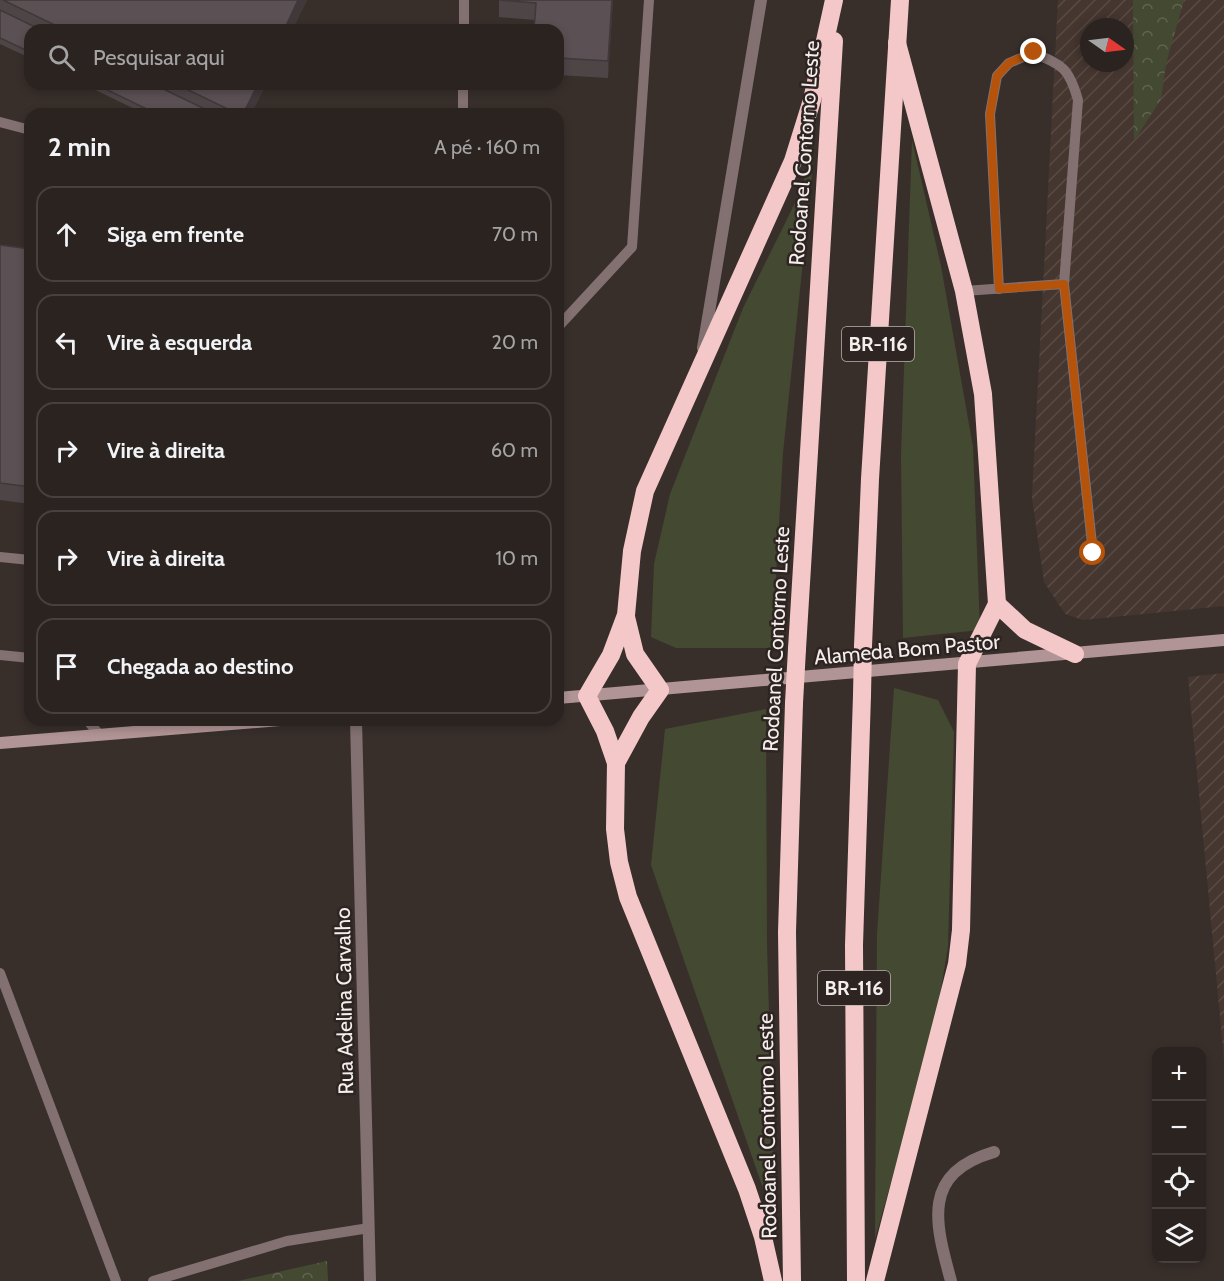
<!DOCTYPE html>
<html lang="pt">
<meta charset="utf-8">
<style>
:root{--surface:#2a2320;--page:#362f2d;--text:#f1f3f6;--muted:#a5a4a5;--line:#46403e}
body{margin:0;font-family:Cabin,sans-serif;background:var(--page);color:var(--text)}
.controls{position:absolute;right:18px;bottom:18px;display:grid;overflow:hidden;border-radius:12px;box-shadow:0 3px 9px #0003}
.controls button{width:54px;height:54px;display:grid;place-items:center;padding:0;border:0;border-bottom:2px solid var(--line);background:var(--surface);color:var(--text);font:30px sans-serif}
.compass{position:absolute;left:1080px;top:18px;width:54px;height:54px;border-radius:50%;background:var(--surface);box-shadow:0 3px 9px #0003;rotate:104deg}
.stop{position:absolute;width:18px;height:18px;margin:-14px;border:4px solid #b45309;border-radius:50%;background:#fff}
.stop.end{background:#b45309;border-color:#fff;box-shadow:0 2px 6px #0008}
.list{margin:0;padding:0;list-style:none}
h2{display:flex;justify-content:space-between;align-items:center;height:78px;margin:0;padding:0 24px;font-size:26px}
h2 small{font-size:20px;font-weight:400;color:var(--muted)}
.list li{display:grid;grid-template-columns:39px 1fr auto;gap:18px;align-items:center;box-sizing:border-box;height:96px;margin:0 12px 12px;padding:0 12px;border:2px solid var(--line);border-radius:18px}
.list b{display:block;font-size:22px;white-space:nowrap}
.list em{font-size:20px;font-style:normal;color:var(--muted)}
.icon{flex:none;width:33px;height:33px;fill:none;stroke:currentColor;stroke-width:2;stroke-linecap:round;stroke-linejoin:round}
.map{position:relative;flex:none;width:1224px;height:1281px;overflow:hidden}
.search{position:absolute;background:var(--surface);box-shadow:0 3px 9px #0003;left:24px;top:24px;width:540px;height:66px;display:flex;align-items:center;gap:15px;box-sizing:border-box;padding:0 21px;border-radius:18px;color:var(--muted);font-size:22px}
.panel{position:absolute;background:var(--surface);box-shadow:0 3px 9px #0003;left:24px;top:108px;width:540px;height:618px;border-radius:18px}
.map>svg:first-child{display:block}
.industrial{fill:url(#industrial-furrows);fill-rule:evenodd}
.green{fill:#444932}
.forest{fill:url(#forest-crowns)}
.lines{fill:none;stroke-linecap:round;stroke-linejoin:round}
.service{stroke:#837171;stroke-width:10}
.minor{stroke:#837171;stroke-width:12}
.secondary{stroke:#b19495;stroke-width:12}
.motorway{stroke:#f4c8c9;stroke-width:18}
.motorway-bridge{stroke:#f4c8c9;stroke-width:18}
.wall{fill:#4e4547}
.shaded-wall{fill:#40383a}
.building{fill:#5b5053;stroke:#40383a;stroke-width:1.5}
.route{stroke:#b45309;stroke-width:8}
.labels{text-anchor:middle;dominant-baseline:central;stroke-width:5;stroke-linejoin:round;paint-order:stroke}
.shield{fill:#2e2522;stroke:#b9b2af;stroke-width:1.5}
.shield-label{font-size:20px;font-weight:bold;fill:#f4eeec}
.street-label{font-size:21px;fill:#f4eeec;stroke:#2e2522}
</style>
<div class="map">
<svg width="1224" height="1281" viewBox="0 0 1224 1281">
<defs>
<pattern id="industrial-furrows" width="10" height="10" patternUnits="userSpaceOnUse" patternTransform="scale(1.5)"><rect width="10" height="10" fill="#463630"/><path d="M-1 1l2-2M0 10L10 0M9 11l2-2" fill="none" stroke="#584a44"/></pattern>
<pattern id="forest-crowns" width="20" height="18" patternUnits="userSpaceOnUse" patternTransform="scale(1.5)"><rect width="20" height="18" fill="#444932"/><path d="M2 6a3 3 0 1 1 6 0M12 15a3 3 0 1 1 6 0" fill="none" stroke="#606450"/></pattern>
</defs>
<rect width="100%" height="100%" fill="#382f2b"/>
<g class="industrial">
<path d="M1058,0H1224V606L1083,620L1065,614L1044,582L1032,497ZM1089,27H1125V63H1089Z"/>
<polygon points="1224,673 1224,1059 1188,677"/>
</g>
<g class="green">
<polygon points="912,140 941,266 973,447 980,630 903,638 901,455"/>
<polygon points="814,155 783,453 772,648 676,648 651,637 654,564 670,494 743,308 793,207"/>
<polygon points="894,688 938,700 954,732 948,947 934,1030 875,1239 877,934"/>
<polygon points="766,709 767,943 775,1223 651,865 665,729"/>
</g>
<g class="forest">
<polygon points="1133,0 1184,0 1166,64 1161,99 1134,141"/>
<polygon points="327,1261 328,1281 238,1281"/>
</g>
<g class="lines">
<g class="service">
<polyline points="464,30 464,0"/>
<polyline points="463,114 463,84"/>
<polyline points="0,122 30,130"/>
<path d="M999,289L990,114L997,76L1009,63L1033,53C1063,65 1069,68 1078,100L1064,284L1093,553"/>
<polyline points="964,291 1064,284"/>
<polyline points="558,327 632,247 649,0"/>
<polyline points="0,557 30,560"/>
<polyline points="0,655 30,658"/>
<polyline points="87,720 99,734"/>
<polyline points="0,973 116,1281"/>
<polyline points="153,1281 287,1241 369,1228"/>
</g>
<g class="minor">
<polyline points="703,348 761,0"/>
<polyline points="356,720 370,1281"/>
<path d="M951,1281C935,1223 921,1173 994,1152"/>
</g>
<g class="secondary">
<polyline points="558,698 1224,640"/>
<polyline points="0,743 280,720"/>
</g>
<g class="motorway">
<polyline points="997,604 1025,630 1075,654"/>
<polyline points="863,646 870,479 900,0"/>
<polyline points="797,649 834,41"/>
<polyline points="616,763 641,717 660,690 635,654 626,617"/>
<polyline points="773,1281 763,1237 747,1189 628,897 619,862 615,829 616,763 605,731 587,696 611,655 626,615 632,551 645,491 793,161 812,100 834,0"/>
<polyline points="792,1281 787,932 794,703"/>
<polyline points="856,1281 854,945 862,695"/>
<polyline points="875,1281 957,964 961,930 967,664 997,604 983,394 964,291 897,43"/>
</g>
<g class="motorway-bridge">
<polyline points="862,695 863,646"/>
<polyline points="794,703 797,649"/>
</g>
</g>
<g class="wall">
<polygon points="0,0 307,0 292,30 30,30 30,58 0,44"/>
<polygon points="499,0 613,0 608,78 558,75 558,30 535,20 499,17"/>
<polygon points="83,84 266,84 251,114 145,114"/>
<polygon points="0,245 30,249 30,504 0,500"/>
</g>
<g class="shaded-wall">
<polygon points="298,0 307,0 292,30 284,30"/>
<polygon points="612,0 613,0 608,78 608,61"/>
<polygon points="258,84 266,84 251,114 243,114"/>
</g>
<g class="building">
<polygon points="3,0 298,0 284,30 65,30"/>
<polygon points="499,0 612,0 608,61 558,58 558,30 534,30 536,3"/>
<polygon points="0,10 41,30 30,30 30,52 0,38"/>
<polygon points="95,84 153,84 215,114 157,114"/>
<polygon points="176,84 258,84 243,114 238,114"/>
<polygon points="0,245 30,249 30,487 0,483"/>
</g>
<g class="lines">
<polyline class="route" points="1034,52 1009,63 997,76 990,114 999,289 1064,284 1093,553"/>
</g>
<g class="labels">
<g class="shield">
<rect x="842" y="327" width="72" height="34" rx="4.5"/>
<rect x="818" y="971" width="72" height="34" rx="4.5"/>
</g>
<g class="shield-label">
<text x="878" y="344">BR-116</text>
<text x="854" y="988">BR-116</text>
</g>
<g class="street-label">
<text transform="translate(804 153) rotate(-86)">Rodoanel Contorno Leste</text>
<text transform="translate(776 639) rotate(-87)">Rodoanel Contorno Leste</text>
<text transform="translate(907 649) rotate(-5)">Alameda Bom Pastor</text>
<text transform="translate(344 1001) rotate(-91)">Rua Adelina Carvalho</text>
<text transform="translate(767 1126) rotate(-91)">Rodoanel Contorno Leste</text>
</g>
</g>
</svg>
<div class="controls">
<button>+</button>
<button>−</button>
<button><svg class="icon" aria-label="locate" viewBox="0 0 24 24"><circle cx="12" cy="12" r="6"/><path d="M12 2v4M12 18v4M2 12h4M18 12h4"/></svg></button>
<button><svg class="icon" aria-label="layers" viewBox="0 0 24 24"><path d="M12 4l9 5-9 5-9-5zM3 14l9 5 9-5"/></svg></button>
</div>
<svg class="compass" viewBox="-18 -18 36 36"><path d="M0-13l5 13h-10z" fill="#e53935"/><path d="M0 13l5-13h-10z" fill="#a5a4a5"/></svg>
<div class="stop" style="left:1093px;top:553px"></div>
<div class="stop end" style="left:1034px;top:52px"></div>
<div class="search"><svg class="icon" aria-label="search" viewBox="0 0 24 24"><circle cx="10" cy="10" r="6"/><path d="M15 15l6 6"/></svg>Pesquisar aqui</div>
<section class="panel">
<h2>2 min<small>A pé · 160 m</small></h2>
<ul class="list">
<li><svg class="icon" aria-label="ahead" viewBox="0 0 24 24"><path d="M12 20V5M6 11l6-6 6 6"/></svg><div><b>Siga em frente</b></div><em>70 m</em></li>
<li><svg class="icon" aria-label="left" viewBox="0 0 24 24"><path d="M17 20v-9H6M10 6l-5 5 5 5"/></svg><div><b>Vire à esquerda</b></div><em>20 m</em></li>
<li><svg class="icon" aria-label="right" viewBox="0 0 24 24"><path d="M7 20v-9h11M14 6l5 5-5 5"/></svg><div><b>Vire à direita</b></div><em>60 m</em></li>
<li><svg class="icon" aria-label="right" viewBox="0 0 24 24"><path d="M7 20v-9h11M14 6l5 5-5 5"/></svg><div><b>Vire à direita</b></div><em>10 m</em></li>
<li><svg class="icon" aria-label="arrive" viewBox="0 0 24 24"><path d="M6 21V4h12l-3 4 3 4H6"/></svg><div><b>Chegada ao destino</b></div></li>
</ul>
</section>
</div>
